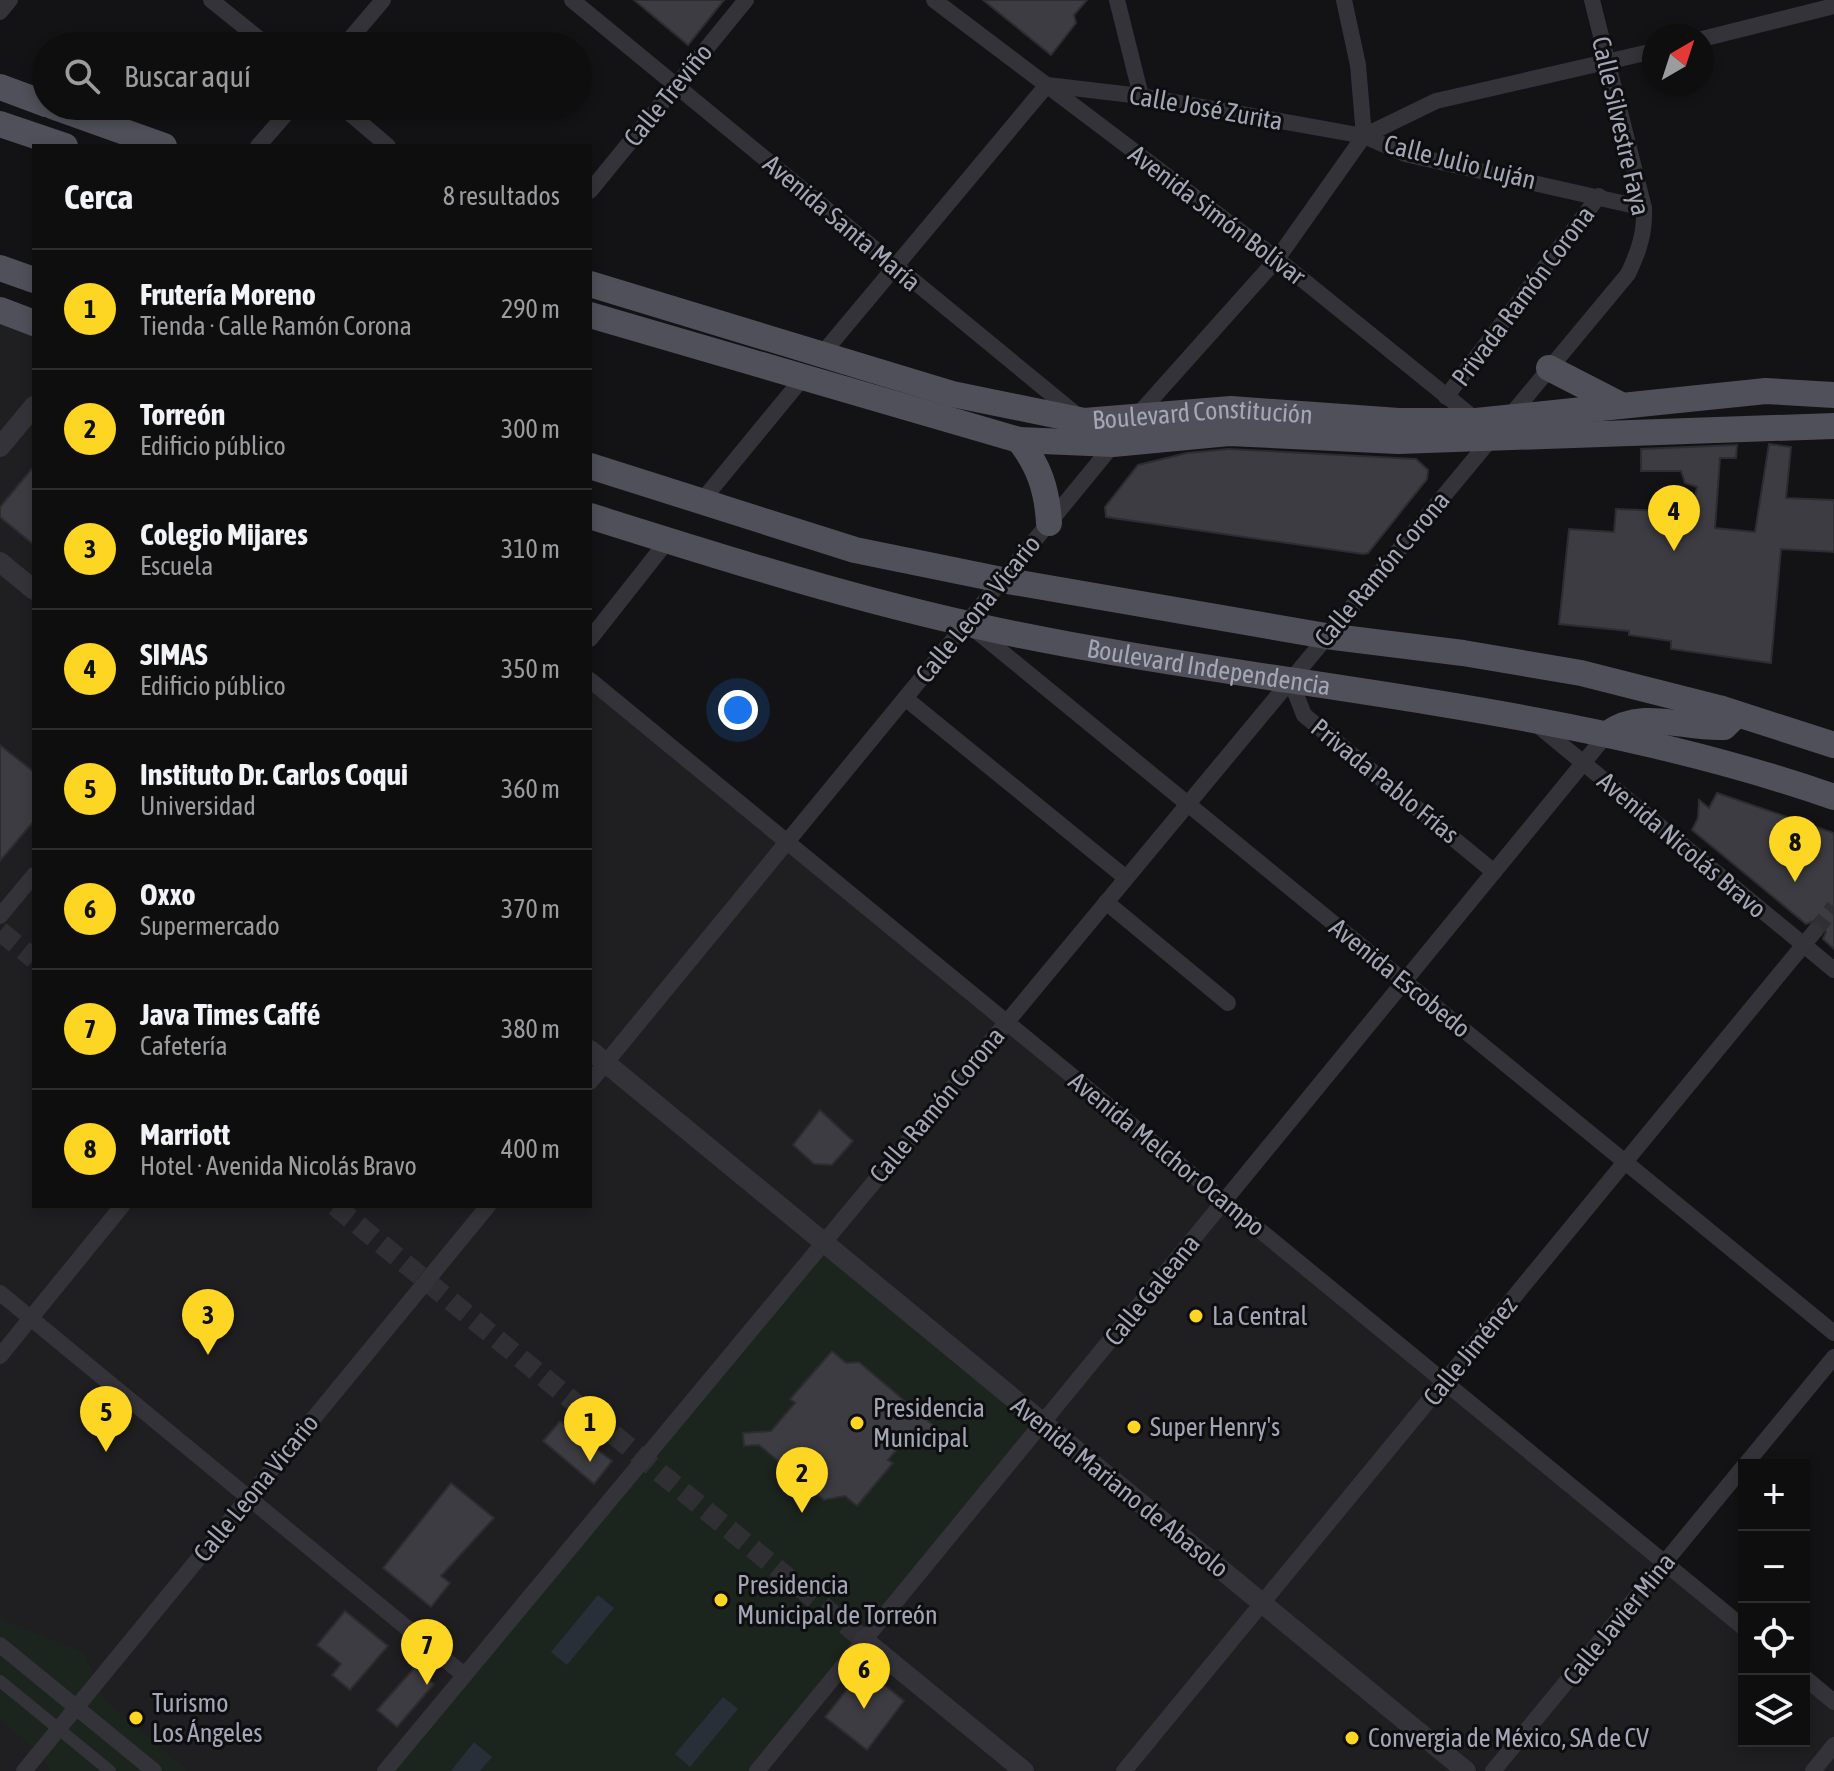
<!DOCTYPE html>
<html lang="es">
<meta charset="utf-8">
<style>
:root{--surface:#0e0e0f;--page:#1c1c1d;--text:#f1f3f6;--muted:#9b9c9e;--line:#2e2e2f;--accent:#fcd623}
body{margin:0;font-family:"Asap Condensed",sans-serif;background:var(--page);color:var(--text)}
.controls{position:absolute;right:24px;bottom:24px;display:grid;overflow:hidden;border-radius:0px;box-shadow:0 4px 12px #0003}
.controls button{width:72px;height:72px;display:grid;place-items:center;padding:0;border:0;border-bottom:2px solid var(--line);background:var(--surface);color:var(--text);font:40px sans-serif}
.compass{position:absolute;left:1642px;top:24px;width:72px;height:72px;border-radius:50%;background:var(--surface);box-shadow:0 4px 12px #0003;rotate:39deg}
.you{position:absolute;left:738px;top:710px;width:28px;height:28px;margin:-20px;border:6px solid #fff;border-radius:50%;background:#1a73e8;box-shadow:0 0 0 12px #1a73e833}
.badge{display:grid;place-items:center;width:52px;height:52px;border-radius:50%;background:var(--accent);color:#111;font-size:26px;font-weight:700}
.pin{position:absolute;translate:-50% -66px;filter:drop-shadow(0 2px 4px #0008)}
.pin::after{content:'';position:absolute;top:42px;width:28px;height:24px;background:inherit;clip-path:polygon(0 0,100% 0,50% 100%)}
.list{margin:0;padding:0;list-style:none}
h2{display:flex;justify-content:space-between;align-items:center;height:104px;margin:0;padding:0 32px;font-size:34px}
h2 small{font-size:26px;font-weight:400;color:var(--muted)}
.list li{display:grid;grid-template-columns:52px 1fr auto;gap:24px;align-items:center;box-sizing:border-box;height:120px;padding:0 32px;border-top:2px solid var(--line)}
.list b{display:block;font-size:30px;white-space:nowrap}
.list p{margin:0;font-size:26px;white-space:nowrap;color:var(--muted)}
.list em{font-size:26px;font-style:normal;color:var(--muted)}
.icon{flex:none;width:44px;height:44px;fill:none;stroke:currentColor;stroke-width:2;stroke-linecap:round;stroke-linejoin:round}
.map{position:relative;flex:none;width:1834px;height:1771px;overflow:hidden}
.search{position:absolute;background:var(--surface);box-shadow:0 4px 12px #0003;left:32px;top:32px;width:560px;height:88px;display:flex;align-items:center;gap:20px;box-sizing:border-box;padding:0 28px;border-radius:44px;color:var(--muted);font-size:30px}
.panel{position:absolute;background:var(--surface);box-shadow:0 4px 12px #0003;left:32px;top:144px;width:560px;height:1064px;border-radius:0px}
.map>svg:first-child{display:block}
.built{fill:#1f1e21}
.green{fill:#1c241e}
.water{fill:#282f38}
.building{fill:#3c3c42;stroke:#2d2c30;stroke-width:2}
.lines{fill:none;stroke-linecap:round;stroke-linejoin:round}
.minor-tunnel{stroke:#303034;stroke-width:16;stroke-dasharray:16 8;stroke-linecap:butt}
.tertiary-tunnel{stroke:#303034;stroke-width:20;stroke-dasharray:20 10;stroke-linecap:butt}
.pedestrian{stroke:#333339;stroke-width:12}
.minor{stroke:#333339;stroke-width:16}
.tertiary{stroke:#333339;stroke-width:20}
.primary{stroke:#4f5059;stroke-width:26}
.poi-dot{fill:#fcd623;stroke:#0e0d0f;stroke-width:3}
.labels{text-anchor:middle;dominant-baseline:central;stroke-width:6;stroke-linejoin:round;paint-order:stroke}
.street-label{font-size:26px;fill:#a3a6b6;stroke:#0e0d0f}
.poi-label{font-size:26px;fill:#a3a6b6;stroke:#0e0d0f;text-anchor:start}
</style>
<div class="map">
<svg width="1834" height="1771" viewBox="0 0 1834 1771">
<rect width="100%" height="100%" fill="#131214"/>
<polygon class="built" points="0,309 34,322 34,1206 590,1206 590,687 1744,1634 1744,1741 1804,1741 1804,1683 1834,1708 1834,1771 0,1771"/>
<g class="green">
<polygon points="822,1244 1043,1425 759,1771 386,1771"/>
<polygon points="0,1619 85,1653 104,1699 188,1771 50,1771 41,1754 0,1720"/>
</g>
<g class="water">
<polygon points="598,1595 614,1608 567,1665 551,1652"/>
<polygon points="723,1697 738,1709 690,1767 675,1754"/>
<polygon points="474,1742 492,1757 480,1771 451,1771"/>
</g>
<g class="building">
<polygon points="634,0 724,0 688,45"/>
<polygon points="983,0 1087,0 1074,15 1076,23 1051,55"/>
<polygon points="1769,444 1791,447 1786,498 1834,500 1834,552 1781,549 1771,663 1671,649 1671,641 1629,635 1629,631 1559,624 1569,529 1614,532 1616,509 1692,512 1697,487 1685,483 1681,471 1641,471 1641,449 1737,445 1736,458 1720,458 1715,528 1755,532"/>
<polygon points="1228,449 1416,459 1428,470 1427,479 1368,553 1363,554 1106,517 1105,507 1138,465 1187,453"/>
<polygon points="34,466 34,545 0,517 0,507"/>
<polygon points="0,745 34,772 34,821 0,861"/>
<polygon points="1717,793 1834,833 1834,949 1823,939 1826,932 1823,923 1816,920 1806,924 1692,830 1698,818 1699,800 1709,808"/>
<polygon points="820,1110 853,1141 832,1165 814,1164 793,1145"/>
<polygon points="832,1351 846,1363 859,1362 939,1430 912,1431 888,1460 893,1463 857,1506 845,1496 824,1500 759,1445 744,1446 743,1433 771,1431 795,1403 790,1399"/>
<polygon points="560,1421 612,1461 594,1484 543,1441"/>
<polygon points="451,1483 494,1518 441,1576 450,1583 431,1607 383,1568"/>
<polygon points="345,1611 388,1646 350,1690 332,1675 341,1664 317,1645"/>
<polygon points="415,1667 434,1684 397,1727 377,1710"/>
<polygon points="864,1668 904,1701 867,1750 825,1717"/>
</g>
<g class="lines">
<polyline class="minor-tunnel" points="1815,931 1834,907"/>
<g class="tertiary-tunnel">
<polyline points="0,931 34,959"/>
<polyline points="335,1206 864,1640"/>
</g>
<polyline class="pedestrian" points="0,1681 110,1771"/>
<g class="minor">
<polyline points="211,0 268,46"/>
<polyline points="572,0 1078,416"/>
<polyline points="934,0 1277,259 1475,419"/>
<polyline points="1117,0 1141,96"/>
<polyline points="1344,0 1358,65 1364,136"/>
<polyline points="0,12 10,0"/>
<polyline points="1702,39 1834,6"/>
<polyline points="344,46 383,0"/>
<polyline points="341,106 388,146"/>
<polyline points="258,146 293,106"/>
<polyline points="590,191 746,0"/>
<polyline points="823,353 1047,85 1141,96 1364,136 1405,154 1644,208"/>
<polyline points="1446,397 1599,196"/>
<polyline points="1134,419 1277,259 1364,136 1436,101 1654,51"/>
<polyline points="700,503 802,379"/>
<polyline points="974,629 1834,1333"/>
<polyline points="590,639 668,540"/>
<polyline points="1290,679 1304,715 1494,872"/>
<polyline points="590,680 1744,1628"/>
<polyline points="905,698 1126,878"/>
<polyline points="1535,723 1834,970"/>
<polyline points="1106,902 1228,1003"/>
<polyline points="0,916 34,875"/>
<polyline points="590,1082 1117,440"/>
<polyline points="0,1293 464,1675"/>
<polyline points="0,1356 122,1206"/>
<polyline points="1745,1465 1834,1357"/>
<polyline points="0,1645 154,1771"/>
<polyline points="1804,1677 1834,1702"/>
<polyline points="24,1771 488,1206"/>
<path d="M385,1771L1628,274C1639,251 1645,233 1644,208L1592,0"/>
<polyline points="757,1771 1607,734"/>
<polyline points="1124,1771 1815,931"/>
<polyline points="1493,1771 1744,1466"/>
<polyline points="1813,1771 1834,1745"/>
</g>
<g class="tertiary">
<polyline points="0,447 34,406"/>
<polyline points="0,562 34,590"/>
<polyline points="590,1050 1466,1771"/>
<polyline points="864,1640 1024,1771"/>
</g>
<g class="primary">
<polyline points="0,87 46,104"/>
<polyline points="52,106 164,146"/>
<polyline points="0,124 65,146"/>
<polyline points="0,268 34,280"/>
<path id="s1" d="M590,284L952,394L1084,421L1231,409L1399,421H1476L1766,391L1834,395"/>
<polyline points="0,310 34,323"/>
<polyline points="590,315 1019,440 1113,444 1229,433 1398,441 1834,426"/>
<polyline points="1549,368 1619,404"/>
<path d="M1019,440C1039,466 1047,489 1049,523"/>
<polyline points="590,466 855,550 1002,580 1326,636 1463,653 1581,673 1719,708 1834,745"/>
<path id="s2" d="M590,516C745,565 900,614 1061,643C1319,691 1585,710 1834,797"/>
<path d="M1607,734C1643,708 1683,729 1724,727L1737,714"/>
</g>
</g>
<g class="poi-dot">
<circle cx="1196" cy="1316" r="8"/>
<circle cx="857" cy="1423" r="8"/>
<circle cx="1134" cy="1427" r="8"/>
<circle cx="721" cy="1600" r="8"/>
<circle cx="136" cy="1718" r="8"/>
<circle cx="1352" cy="1738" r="8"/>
</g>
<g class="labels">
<g class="street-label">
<text transform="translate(668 95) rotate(-51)">Calle Treviño</text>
<text transform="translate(1206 108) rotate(10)">Calle José Zurita</text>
<text transform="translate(1621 126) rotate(77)">Calle Silvestre Faya</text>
<text transform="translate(1460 162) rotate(14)">Calle Julio Luján</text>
<text transform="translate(1217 215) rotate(37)">Avenida Simón Bolívar</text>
<text transform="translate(842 223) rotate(40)">Avenida Santa María</text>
<text transform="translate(1523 296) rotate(-53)">Privada Ramón Corona</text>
<text stroke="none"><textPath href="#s1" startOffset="632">Boulevard Constitución</textPath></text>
<text transform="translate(1382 569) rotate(-50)">Calle Ramón Corona</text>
<text transform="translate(978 609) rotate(-51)">Calle Leona Vicario</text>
<text stroke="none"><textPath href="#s2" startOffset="638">Boulevard Independencia</textPath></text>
<text transform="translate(1385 781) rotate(39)">Privada Pablo Frías</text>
<text transform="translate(1682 845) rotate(40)">Avenida Nicolás Bravo</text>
<text transform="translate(1400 978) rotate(39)">Avenida Escobedo</text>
<text transform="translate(937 1105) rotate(-50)">Calle Ramón Corona</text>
<text transform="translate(1167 1154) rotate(39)">Avenida Melchor Ocampo</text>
<text transform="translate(1152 1290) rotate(-51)">Calle Galeana</text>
<text transform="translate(1470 1351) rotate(-51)">Calle Jiménez</text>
<text transform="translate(1120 1487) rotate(39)">Avenida Mariano de Abasolo</text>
<text transform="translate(256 1488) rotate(-51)">Calle Leona Vicario</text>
<text transform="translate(1619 1619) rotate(-51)">Calle Javier Mina</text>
</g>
<g class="poi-label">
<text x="1212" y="1316">La Central</text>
<text x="873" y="1408">Presidencia<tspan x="873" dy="30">Municipal</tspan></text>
<text x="1150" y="1427">Super Henry's</text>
<text x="737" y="1585">Presidencia<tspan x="737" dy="30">Municipal de Torreón</tspan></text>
<text x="152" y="1703">Turismo<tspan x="152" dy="30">Los Ángeles</tspan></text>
<text x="1368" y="1738">Convergia de México, SA de CV</text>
</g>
</g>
</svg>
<div class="controls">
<button>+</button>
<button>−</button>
<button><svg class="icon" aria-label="locate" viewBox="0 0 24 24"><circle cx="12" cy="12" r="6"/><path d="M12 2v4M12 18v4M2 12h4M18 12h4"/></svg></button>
<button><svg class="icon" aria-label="layers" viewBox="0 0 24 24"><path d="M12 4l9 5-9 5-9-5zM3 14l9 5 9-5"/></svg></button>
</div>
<svg class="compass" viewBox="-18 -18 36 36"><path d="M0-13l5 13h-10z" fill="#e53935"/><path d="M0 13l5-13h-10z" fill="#9b9c9e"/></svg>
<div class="you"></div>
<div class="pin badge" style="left:590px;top:1462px">1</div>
<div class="pin badge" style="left:802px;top:1513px">2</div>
<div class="pin badge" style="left:208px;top:1355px">3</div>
<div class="pin badge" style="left:1674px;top:551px">4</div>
<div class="pin badge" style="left:106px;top:1452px">5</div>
<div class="pin badge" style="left:864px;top:1709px">6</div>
<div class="pin badge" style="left:427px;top:1685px">7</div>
<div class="pin badge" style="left:1795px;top:882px">8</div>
<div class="search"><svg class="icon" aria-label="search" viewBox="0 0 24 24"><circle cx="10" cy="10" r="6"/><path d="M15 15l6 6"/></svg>Buscar aquí</div>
<section class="panel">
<h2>Cerca<small>8 resultados</small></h2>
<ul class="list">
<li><span class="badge">1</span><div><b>Frutería Moreno</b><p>Tienda · Calle Ramón Corona</p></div><em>290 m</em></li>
<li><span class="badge">2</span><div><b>Torreón</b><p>Edificio público</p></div><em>300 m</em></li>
<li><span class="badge">3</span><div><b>Colegio Mijares</b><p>Escuela</p></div><em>310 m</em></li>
<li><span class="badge">4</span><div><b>SIMAS</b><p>Edificio público</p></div><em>350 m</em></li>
<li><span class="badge">5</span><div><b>Instituto Dr. Carlos Coqui</b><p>Universidad</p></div><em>360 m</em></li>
<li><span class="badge">6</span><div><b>Oxxo</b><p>Supermercado</p></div><em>370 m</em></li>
<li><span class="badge">7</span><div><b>Java Times Caffé</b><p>Cafetería</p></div><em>380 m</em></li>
<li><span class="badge">8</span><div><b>Marriott</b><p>Hotel · Avenida Nicolás Bravo</p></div><em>400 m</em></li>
</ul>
</section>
</div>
